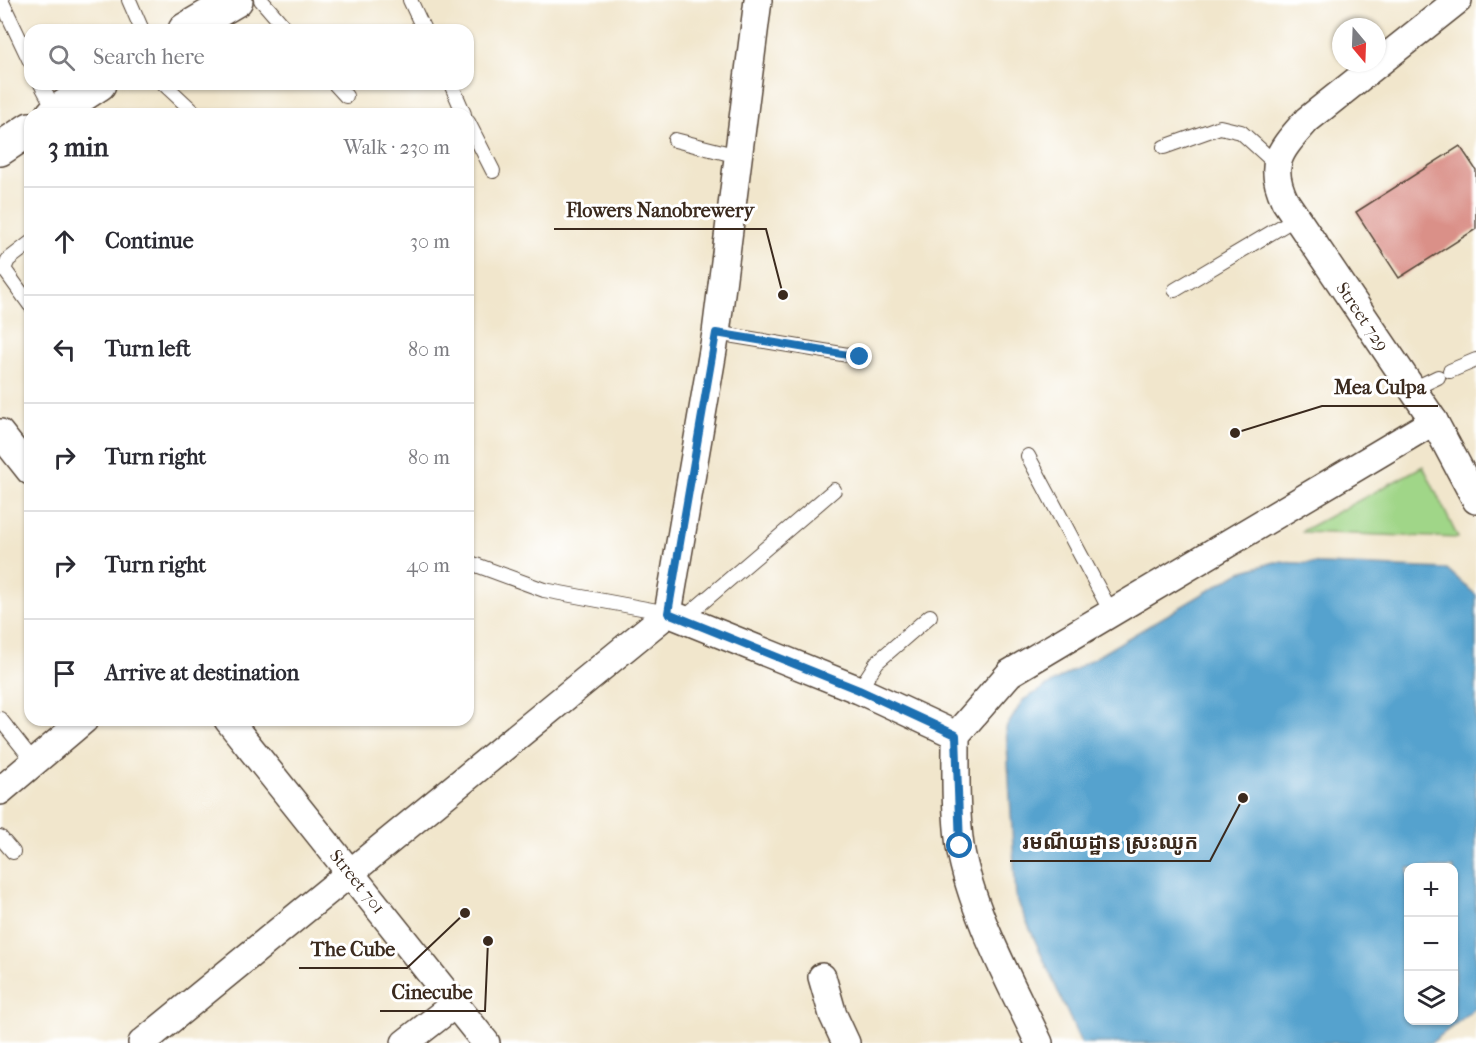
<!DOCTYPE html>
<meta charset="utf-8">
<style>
:root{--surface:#fff;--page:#f7f7f7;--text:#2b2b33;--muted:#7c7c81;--line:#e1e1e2}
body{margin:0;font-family:"IM FELL French Canon","Noto Sans Khmer",serif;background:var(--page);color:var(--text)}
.controls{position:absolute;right:18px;bottom:18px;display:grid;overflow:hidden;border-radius:12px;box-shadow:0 2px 4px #0004}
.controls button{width:54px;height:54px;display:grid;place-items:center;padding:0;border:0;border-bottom:2px solid var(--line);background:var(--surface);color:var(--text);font:30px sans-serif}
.compass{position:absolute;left:1332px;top:18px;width:54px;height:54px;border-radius:50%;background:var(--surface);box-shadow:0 2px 4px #0004;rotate:161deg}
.stop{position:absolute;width:18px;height:18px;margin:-14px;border:4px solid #1f6fb2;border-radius:50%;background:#fff}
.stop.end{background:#1f6fb2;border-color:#fff;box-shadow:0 2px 6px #0008}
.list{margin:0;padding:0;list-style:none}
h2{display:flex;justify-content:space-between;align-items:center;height:78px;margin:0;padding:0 24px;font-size:26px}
h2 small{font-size:20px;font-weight:400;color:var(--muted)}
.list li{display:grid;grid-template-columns:39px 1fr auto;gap:18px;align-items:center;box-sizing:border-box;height:108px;padding:0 24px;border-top:2px solid var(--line)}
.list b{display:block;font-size:22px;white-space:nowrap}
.list em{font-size:20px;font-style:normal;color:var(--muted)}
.icon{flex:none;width:33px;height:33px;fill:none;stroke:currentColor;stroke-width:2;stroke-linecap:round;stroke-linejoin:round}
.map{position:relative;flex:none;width:1476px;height:1043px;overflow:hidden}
.search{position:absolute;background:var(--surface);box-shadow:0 2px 4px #0004;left:24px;top:24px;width:450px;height:66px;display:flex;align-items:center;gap:15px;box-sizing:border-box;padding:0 21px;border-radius:18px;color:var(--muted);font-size:22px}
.panel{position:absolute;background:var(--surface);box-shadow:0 2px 4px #0004;left:24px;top:108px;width:450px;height:618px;border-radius:18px}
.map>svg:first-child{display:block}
.green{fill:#a0d688;stroke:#6e8053;stroke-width:1.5}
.water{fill:#55a2ce;stroke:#486676;stroke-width:1.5;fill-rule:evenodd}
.building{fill:#da9088}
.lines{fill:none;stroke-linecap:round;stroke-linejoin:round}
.service-casing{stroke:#564638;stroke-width:16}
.minor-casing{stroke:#564638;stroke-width:30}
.tertiary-casing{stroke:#564638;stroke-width:36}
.service{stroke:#fff;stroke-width:14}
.minor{stroke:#fff;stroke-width:27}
.tertiary{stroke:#fff;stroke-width:33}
.route{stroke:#1f6fb2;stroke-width:8}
.labels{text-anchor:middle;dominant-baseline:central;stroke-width:6;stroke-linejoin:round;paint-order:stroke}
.street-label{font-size:18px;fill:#3b2a1e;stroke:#fff}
.leader{fill:none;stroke:#3b2a1e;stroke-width:2}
.callout-dot{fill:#3b2a1e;stroke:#fff;stroke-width:2}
.callout-label{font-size:20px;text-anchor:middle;font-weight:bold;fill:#3b2a1e;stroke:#fff;stroke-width:6;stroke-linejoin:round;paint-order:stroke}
</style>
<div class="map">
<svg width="1476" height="1043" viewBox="0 0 1476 1043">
<rect width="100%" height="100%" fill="#fff"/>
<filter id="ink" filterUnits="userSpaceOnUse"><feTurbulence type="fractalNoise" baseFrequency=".0167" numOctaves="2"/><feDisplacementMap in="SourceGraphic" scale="12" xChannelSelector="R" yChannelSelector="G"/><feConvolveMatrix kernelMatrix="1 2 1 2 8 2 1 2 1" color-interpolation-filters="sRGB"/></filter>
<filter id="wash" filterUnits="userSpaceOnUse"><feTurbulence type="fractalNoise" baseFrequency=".008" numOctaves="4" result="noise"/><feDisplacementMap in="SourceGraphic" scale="24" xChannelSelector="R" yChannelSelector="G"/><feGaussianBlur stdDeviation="1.35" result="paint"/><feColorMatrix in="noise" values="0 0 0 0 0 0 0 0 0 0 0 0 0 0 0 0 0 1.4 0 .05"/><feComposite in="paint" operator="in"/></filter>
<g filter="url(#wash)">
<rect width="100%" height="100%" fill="#f1e6cc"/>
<polygon class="green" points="1423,466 1458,538 1302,532 1302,531"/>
<path class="water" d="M1275,562L1447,569L1476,595V1008L1431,1043H1081L1016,898L1006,728L1023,700L1240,572ZM1408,868H1454V1020H1408Z"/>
<g id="blocks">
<polygon class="building" points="1460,146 1476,170 1476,229 1399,278 1356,212"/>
</g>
</g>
<g filter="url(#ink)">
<use href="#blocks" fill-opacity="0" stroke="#564638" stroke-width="1.5"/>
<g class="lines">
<defs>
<g id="service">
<polyline points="1,0 30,61"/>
<polyline points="129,0 142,30"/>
<polyline points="261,0 287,30"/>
<polyline points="410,0 424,30"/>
<polyline points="41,84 57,114"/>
<polyline points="164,84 196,114"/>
<polyline points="335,84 346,96"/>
<polyline points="451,84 464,114"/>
<polyline points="468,122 493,171"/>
<polyline points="675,140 738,156"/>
<polyline points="1164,147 1220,127 1241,132 1275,163"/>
<polyline points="30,243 8,260 4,269 30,305"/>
<polyline points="1175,290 1296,218"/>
<polyline points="716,333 860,357"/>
<polyline points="1450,371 1476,360"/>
<polyline points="1411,390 1438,377"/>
<polyline points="1028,456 1111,612"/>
<polyline points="468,562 544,590 668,613"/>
<polyline points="683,619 834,490"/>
<polyline points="859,690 877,662 930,616"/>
<polyline points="0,719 34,762"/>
<polyline points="0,837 13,852"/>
</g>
<g id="minor">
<path d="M1458,0L1307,120C1282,149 1266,162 1285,201L1434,421L1476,500"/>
<polyline points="0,433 30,471"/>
<path d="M668,613L859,690L956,735C956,771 955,810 960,846C972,914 1010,981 1039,1043"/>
<polyline points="228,720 486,1043"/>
<polyline points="956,735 1010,673 1434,421"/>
<polyline points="0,791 84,720"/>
<polyline points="822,977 833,1015 846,1043"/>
<polyline points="142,1043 668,613 716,333 758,0"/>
<polyline points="405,1043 455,1004"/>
</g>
<g id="tertiary">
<polyline points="185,30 236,0"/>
<polyline points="53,114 99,84"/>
<polyline points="0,149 30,129"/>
</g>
</defs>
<use href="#service" class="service-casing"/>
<use href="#minor" class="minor-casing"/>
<use href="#tertiary" class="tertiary-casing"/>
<use href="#service" class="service"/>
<use href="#minor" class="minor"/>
<use href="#tertiary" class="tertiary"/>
</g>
</g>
<g class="lines" filter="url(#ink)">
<polyline class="route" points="860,357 716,333 668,613 859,690 956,735 960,846"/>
</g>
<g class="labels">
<g class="street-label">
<text transform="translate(1362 317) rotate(56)">Street 729</text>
<text transform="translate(357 882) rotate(51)">Street 701</text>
</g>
</g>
<path class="leader" d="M783 295L766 229H554M1235 433L1322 406H1438M1243 798L1210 861H1010M465 913L407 968H299M488 941L485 1011H380"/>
<g class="callout-dot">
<circle cx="783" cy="295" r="6"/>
<circle cx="1235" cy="433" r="6"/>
<circle cx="1243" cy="798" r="6"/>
<circle cx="465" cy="913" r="6"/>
<circle cx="488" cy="941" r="6"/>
</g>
<g class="callout-label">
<text x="660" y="217">Flowers Nanobrewery</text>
<text x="1380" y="394">Mea Culpa</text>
<text x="1110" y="849">រមណីយដ្ឋាន ស្រះឈូក</text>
<text x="353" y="956">The Cube</text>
<text x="432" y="999">Cinecube</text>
</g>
</svg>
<div class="controls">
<button>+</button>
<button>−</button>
<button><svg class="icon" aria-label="layers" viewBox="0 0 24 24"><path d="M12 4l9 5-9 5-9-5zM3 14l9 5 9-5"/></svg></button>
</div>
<svg class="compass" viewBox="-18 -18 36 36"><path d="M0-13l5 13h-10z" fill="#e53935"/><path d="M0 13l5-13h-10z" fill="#7c7c81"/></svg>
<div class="stop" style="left:960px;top:846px"></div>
<div class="stop end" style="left:860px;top:357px"></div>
<div class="search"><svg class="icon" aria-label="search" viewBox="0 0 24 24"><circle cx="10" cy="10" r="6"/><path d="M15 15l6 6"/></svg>Search here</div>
<section class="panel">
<h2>3 min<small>Walk · 230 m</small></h2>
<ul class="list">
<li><svg class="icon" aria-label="ahead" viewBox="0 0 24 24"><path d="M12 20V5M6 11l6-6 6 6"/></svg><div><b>Continue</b></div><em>30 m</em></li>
<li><svg class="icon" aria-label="left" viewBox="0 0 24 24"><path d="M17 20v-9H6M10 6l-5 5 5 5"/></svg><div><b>Turn left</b></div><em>80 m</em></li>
<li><svg class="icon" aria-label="right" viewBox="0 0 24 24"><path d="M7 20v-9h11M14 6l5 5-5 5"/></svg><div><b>Turn right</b></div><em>80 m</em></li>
<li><svg class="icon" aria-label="right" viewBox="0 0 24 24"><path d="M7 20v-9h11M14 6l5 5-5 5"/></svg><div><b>Turn right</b></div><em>40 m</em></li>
<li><svg class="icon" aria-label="arrive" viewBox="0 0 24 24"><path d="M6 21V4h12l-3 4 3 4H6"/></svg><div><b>Arrive at destination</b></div></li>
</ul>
</section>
</div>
